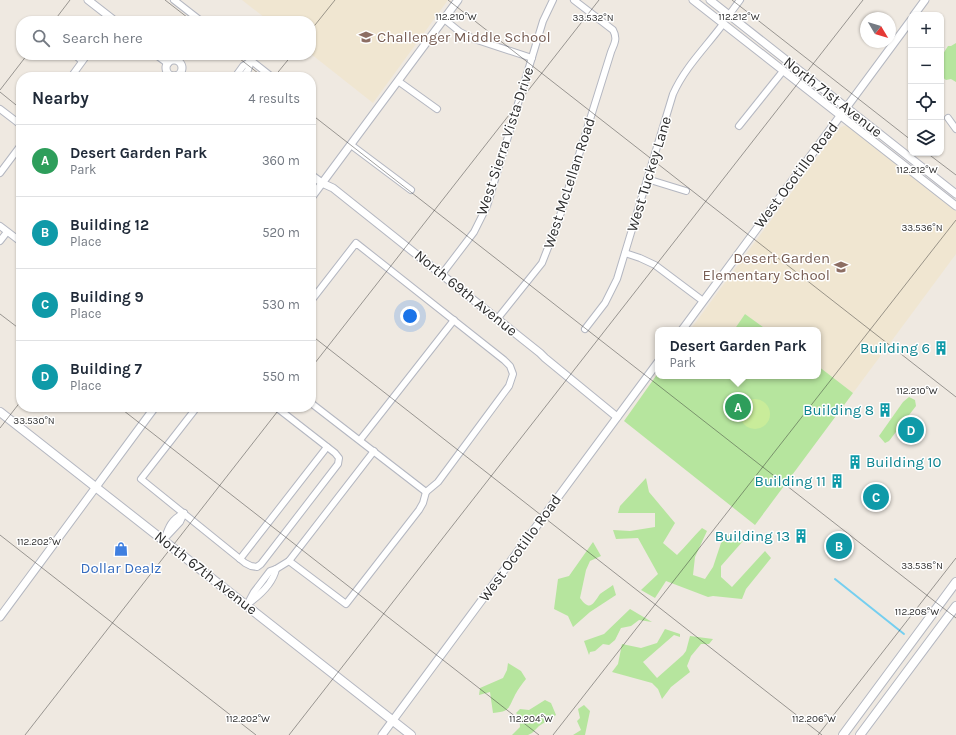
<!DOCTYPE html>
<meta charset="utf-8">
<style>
:root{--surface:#fff;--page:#f6f6f7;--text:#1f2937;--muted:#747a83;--line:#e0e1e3;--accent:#1a73e8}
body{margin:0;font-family:Karla,sans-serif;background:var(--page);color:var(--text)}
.controls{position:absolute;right:12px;top:12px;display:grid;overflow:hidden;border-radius:8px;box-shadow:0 1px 3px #0004}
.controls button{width:36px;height:36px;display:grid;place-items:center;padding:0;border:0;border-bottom:1px solid var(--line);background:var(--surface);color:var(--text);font:20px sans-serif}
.compass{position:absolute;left:860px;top:12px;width:36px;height:36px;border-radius:50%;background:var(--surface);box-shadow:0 1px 3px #0004;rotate:128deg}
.you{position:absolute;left:410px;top:316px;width:14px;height:14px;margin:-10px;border:3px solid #fff;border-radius:50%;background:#1a73e8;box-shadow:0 0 0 6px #1a73e833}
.badge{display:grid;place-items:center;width:26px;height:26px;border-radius:50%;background:var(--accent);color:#fff;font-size:13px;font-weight:700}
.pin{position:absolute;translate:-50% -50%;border:2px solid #fff;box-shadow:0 1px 4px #0006}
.popup{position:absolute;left:655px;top:327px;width:166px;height:52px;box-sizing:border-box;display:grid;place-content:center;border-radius:8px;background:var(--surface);filter:drop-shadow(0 1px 3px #0005);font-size:13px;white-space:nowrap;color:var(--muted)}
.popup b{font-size:15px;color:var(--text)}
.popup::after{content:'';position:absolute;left:50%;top:100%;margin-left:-8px;border:8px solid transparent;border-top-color:var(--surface)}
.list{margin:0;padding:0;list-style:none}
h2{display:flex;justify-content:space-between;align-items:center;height:52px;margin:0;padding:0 16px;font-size:17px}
h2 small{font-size:13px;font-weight:400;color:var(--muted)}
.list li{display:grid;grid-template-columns:26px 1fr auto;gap:12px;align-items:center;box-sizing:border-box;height:72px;padding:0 16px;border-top:1px solid var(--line)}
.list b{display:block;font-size:15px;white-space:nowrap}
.list p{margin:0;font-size:13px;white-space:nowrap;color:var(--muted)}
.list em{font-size:13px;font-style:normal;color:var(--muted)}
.icon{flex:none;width:22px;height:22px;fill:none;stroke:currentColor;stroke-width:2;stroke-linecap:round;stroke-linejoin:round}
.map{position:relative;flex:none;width:956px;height:735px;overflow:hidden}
.search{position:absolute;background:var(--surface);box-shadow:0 1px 3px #0004;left:16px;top:16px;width:300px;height:44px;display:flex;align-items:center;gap:10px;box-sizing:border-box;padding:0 14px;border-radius:16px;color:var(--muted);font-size:15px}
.panel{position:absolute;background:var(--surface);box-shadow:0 1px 3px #0004;left:16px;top:72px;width:300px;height:340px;border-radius:16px}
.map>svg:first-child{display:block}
.education{fill:#f0e6d1}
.green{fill:#b6e59e}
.pitch{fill:#c9ec9a}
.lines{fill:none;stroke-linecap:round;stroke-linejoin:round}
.stream{stroke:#75cff0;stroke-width:2}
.minor-casing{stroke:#b4b7c1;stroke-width:8}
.tertiary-casing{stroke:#b4b7c1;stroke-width:9}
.secondary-casing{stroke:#b4b7c1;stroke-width:10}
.minor{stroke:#fff;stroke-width:6}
.tertiary{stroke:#fff;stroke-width:7}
.secondary{stroke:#fff;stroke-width:8}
.ticks{fill:none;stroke:#2e2e2e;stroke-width:1;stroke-opacity:0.45}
.labels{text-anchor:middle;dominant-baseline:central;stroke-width:3;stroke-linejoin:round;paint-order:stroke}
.education-label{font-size:15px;fill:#785e54;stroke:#fff;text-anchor:start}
.street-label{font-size:15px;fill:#2e2e2e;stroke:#fff}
.culture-label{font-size:15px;fill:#0d838f;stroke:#fff;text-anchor:end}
.shop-label{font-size:15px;fill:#366cbe;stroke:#fff}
.ticks-label{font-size:10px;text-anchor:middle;fill:#2e2e2e;stroke:#fff;stroke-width:3;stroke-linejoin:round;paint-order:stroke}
</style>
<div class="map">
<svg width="956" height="735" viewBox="0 0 956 735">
<rect width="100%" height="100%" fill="#efe9e1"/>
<g class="education">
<polygon points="242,0 448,0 373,103 311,54 311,21 269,21"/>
<polygon points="846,125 956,211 956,254 853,393 818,366 818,330 767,330 745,314 734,330 690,330 839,128"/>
</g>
<g class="green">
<polygon points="956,43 956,82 951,79 946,80 941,76 941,57 948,46 951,46"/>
<polygon points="745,314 767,330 734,330"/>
<polygon points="818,366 853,393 755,525 624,421 658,373 658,376 818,376"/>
<polygon points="909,397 915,400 916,406 889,441 885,443 879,436 903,402"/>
<path d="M646,478L649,492L675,523L663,543L677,555C686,546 693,537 702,528L707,531L695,557L693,575L705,579L713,567L724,534L743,541L721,566V577L732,587L765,551L771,558L746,589L742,599L713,596L708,597L666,581L655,598L641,590L658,574L638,538L616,539L613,530L630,531L655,527V513H618L620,506Z"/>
<path d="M593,542L601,556L590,561L586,570L580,598C590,612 593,604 600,594C604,591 609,588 613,585L616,595L590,612L573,627L568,616L554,609L558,579L569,576Z"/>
<polygon points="630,609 652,622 639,620 631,626 621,628 615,640 609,645 603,644 595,651 590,652 589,655 584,641 604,634"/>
<polygon points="665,629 680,634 680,637 674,635 643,662 657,678 683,655 686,651 690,636 713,639 709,644 701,644 691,656 687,666 690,672 671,687 662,699 658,689 652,683 612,672 618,664 622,644 641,648 657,643"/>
<path d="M508,663L521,671L526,679C522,684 518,689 515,695C508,709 510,711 493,713L490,692L479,695L480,688L503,678L507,670Z"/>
<polygon points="545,700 551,703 556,715 539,726 532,733 528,735 512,735 520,727 519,716 516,713 520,709 529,710"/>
<polygon points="584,705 590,711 585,735 573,735 581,730 577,721 580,718 578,709"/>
</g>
<circle class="pitch" cx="755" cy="414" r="15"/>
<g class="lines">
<polyline class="stream" points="835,579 904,634"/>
<defs>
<g id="minor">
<polyline points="174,0 201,21"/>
<polyline points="729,15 740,0"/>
<polyline points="444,19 460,32 474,39 532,58"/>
<polyline points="75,55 82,61"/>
<polyline points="244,55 272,77"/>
<polyline points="71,77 87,55"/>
<polyline points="168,77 169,75"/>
<polyline points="235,77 243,66 251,61"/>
<polyline points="243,77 248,70 251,61"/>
<polyline points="398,81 437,109"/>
<polyline points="0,109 21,125"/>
<polyline points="948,118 956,129"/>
<polyline points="739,126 783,71"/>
<polyline points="351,145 411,190"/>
<polyline points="0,173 21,145"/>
<polyline points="647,179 686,191"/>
<polyline points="0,226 21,242"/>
<polyline points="0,241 7,232"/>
<polyline points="625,253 640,258 655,265 703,301"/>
<polyline points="442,274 474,232 487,206 543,21 553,0"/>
<polyline points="311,301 356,243 504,360 510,366 513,374 509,386 438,482 426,492 311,403"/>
<path d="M498,318L542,263L558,222L611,52C614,44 618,39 613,30L574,0"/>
<path d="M585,329L605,303L617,279L673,94C685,67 706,47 723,24"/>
<polyline points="197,407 141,479 245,563 251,566 257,567 261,564 338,464 339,458 335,453 276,407"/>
<polyline points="360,440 454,320"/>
<polyline points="166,537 180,522 184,513"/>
<path d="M164,540C169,526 171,520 184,513"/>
<polyline points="240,559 327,447"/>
<polyline points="289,561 346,604 419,510 423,503 426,492"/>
<path d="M249,603C260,595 273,583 276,569"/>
<polyline points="247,605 254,592 270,571 276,569 289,561 374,451"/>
</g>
<g id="tertiary">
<polyline points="88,0 115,21"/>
<polyline points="693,0 956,206"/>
<polyline points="710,0 956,194"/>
<polyline points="914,15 925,0"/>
<polyline points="157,55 168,63"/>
<circle cx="174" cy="68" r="8"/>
<polyline points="311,175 322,183 333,188 540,353 545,358 617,417"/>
<polyline points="311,198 458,0"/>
<polyline points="682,330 911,20"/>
<polyline points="0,617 155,407"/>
<polyline points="382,735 658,362"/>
</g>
<g id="secondary">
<polyline points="0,412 411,735"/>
<polyline points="843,735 956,582"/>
<polyline points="860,735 956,606"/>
</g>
</defs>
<use href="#minor" class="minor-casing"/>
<use href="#tertiary" class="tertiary-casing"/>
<use href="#secondary" class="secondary-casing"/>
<use href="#minor" class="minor"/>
<use href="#tertiary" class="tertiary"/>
<use href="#secondary" class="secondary"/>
</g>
<path class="ticks" d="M165,0L192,21M448,0L956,397M732,0L911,140M54,21L70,0M311,30L335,0M235,55L263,77M274,77L292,55M0,90L27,55M0,92L21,109M311,114L956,618M927,153L956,175M0,314L21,330M311,335L822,735M311,368L599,0M119,407L539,735M0,428L21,401M0,535L256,735M25,735L281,407M289,735L863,0M553,735L956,220M818,735L956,558"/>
<defs>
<symbol id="school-bare" viewBox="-9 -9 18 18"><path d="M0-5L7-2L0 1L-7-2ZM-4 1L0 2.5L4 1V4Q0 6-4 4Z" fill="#8d6e63" stroke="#fff" stroke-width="2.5" paint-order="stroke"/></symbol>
<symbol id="building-bare" viewBox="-9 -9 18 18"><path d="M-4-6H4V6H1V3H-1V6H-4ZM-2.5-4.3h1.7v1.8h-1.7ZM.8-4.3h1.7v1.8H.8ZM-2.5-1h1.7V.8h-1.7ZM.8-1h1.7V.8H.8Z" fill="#0f9aa8" stroke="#fff" stroke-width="2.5" paint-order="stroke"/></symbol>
<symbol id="shop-bare" viewBox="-9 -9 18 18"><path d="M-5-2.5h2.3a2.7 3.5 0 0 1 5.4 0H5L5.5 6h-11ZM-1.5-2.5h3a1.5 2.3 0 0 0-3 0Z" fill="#3f7fe0" stroke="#fff" stroke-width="2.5" paint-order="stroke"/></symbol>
</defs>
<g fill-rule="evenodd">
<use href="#school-bare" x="356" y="27" width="20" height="20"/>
<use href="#school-bare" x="831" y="257" width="20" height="20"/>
<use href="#building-bare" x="931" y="338" width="20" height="20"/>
<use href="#building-bare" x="875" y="400" width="20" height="20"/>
<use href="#building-bare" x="845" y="452" width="20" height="20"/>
<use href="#building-bare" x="827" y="471" width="20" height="20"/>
<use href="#building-bare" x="791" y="526" width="20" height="20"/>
<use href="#shop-bare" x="111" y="539" width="20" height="20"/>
</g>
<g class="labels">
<g class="education-label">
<text x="377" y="37">Challenger Middle School</text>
<text x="830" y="258" text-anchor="end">Desert Garden<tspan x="830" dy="17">Elementary School</tspan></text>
</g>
<g class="street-label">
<text transform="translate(833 97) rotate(38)">North 71st Avenue</text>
<text transform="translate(505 141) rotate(-72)">West Sierra Vista Drive</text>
<text transform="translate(649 174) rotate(-73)">West Tuckey Lane</text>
<text transform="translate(796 175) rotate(-53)">West Ocotillo Road</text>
<text transform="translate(569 183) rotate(-72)">West McLellan Road</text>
<text transform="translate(466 293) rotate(39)">North 69th Avenue</text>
<text transform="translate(520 548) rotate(-54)">West Ocotillo Road</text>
<text transform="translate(206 573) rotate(38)">North 67th Avenue</text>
</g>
<g class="culture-label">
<text x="930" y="348">Building 6</text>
<text x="874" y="410">Building 8</text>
<text x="866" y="462" text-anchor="start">Building 10</text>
<text x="826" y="481">Building 11</text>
<text x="790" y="536">Building 13</text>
</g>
<g class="shop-label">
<text x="121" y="568">Dollar Dealz</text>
</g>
</g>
<g class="ticks-label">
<text x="456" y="20">112.210°W</text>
<text x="739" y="20">112.212°W</text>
<text x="593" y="21">33.532°N</text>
<text x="917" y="173">112.212°W</text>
<text x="922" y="231">33.536°N</text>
<text x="917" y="394">112.210°W</text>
<text x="34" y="424">33.530°N</text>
<text x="39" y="545">112.202°W</text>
<text x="922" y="569">33.538°N</text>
<text x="917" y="615">112.208°W</text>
<text x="248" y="722">112.202°W</text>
<text x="531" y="722">112.204°W</text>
<text x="814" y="722">112.206°W</text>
</g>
</svg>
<div class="controls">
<button>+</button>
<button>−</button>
<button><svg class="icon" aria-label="locate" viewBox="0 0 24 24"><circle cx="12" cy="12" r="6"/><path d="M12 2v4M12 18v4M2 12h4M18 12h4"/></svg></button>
<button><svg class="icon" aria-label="layers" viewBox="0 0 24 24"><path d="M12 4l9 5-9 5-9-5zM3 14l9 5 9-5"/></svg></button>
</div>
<svg class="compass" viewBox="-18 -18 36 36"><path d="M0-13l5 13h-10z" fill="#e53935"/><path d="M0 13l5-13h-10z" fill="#747a83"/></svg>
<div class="you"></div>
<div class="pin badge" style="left:738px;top:407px;background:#2e9e5b">A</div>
<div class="popup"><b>Desert Garden Park</b>Park</div>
<div class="pin badge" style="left:839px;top:546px;background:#0f9aa8">B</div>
<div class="pin badge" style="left:876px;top:497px;background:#0f9aa8">C</div>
<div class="pin badge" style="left:911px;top:430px;background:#0f9aa8">D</div>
<div class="search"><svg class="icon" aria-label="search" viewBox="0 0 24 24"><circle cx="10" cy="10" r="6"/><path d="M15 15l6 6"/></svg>Search here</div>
<section class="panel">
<h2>Nearby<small>4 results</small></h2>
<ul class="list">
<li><span class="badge" style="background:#2e9e5b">A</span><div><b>Desert Garden Park</b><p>Park</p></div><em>360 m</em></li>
<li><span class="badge" style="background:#0f9aa8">B</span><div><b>Building 12</b><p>Place</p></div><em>520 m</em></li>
<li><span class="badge" style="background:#0f9aa8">C</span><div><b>Building 9</b><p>Place</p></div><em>530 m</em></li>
<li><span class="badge" style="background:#0f9aa8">D</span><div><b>Building 7</b><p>Place</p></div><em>550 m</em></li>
</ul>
</section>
</div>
